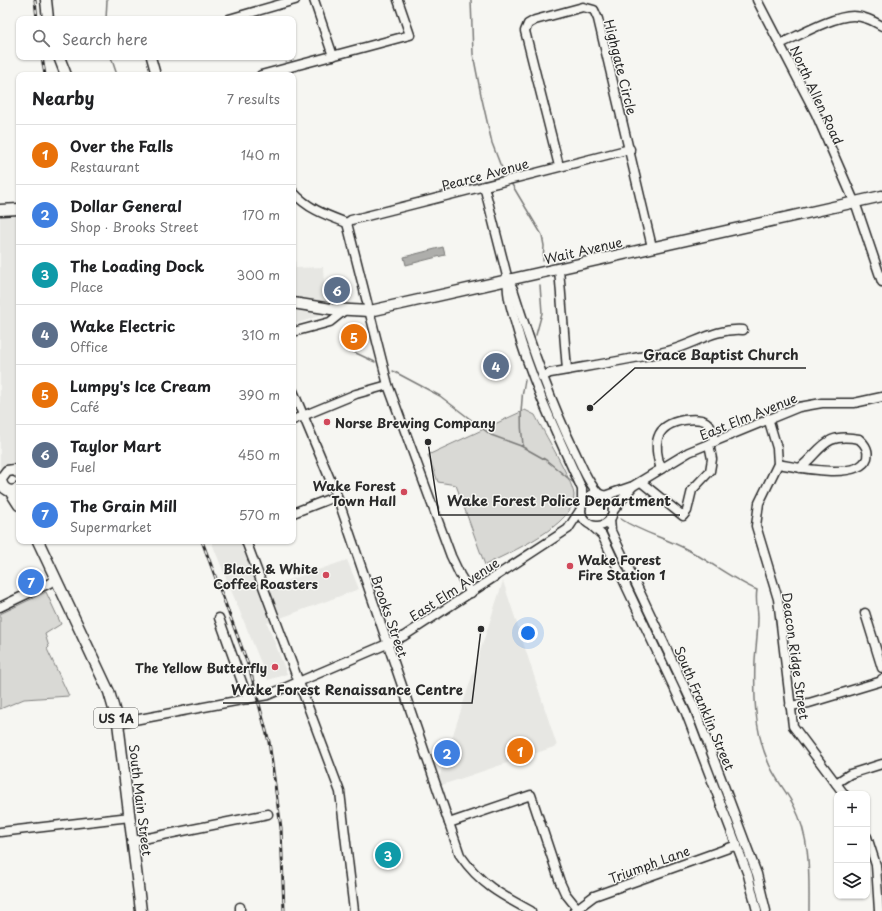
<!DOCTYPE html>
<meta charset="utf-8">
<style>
:root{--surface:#fff;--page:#f2f2f2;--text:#202124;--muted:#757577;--line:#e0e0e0;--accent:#1a73e8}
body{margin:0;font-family:"Playpen Sans",sans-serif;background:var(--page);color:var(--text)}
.controls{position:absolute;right:12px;bottom:12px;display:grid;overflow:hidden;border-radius:8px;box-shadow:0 1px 3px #0004}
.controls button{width:36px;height:36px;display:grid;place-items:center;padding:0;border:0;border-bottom:1px solid var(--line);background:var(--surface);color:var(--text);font:20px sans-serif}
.you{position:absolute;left:528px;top:633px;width:14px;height:14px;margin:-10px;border:3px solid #fff;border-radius:50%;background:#1a73e8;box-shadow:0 0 0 6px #1a73e833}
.badge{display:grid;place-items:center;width:26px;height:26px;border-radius:50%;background:var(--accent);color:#fff;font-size:13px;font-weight:700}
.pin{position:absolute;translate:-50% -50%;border:2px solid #fff;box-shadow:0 1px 4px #0006}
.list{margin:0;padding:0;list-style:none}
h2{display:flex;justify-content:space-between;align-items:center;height:52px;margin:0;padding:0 16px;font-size:17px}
h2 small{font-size:13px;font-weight:400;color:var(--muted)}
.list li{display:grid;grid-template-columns:26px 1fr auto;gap:12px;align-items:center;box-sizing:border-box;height:60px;padding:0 16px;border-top:1px solid var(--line)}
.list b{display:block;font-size:15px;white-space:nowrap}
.list p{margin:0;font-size:13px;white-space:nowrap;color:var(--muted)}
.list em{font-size:13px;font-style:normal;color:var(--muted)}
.icon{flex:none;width:22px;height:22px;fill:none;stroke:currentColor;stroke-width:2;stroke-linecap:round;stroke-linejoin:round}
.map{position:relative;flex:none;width:882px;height:911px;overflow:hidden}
.search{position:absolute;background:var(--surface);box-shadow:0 1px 3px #0004;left:16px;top:16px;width:280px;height:44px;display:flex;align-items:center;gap:10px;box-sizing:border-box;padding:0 14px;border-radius:8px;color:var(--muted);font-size:15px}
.panel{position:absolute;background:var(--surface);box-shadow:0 1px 3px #0004;left:16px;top:72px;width:280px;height:472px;border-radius:8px}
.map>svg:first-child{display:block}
.built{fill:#e7e7e3}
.green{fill:#d9d9d5;stroke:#828280}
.water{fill:#aeaeab;stroke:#7a7a78}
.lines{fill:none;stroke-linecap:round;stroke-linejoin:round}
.stream{stroke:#7a7a78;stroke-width:1.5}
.minor-casing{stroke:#2b2b2b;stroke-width:11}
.major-casing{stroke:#2b2b2b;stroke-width:13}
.minor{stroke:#f6f6f2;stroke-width:8}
.major{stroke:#f6f6f2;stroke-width:10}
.rail-casing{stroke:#2b2b2b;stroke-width:3}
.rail{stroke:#f6f6f2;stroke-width:1.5;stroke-dasharray:4.5;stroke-linecap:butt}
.poi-dot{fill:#d1495b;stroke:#f6f6f2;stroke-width:1.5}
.labels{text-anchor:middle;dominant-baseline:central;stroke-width:3;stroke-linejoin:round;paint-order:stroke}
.shield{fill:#f6f6f2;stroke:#686867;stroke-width:1}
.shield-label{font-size:12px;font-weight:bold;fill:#2b2b2b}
.street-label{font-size:13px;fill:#2b2b2b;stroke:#f6f6f2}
.poi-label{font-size:13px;font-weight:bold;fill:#2b2b2b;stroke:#f6f6f2;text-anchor:end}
.leader{fill:none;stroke:#2b2b2b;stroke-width:1.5}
.callout-dot{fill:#2b2b2b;stroke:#f6f6f2;stroke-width:1.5}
.callout-label{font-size:14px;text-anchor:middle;font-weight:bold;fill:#2b2b2b;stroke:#f6f6f2;stroke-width:3;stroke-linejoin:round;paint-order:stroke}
</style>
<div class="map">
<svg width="882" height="911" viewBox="0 0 882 911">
<rect width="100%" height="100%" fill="#f6f6f2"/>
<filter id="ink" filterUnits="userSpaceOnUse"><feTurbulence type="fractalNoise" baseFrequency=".025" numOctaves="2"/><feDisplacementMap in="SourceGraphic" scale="8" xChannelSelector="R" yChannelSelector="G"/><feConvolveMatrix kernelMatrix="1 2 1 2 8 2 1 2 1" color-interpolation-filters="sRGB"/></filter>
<g filter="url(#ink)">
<g class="built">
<polygon points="13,214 19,215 19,465 0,467 0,215"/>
<polygon points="293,241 296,268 323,267 324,285 349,285 349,304 319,301 321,315 293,325"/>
<polygon points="211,541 243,541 262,589 347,560 359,589 267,623 287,674 268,680"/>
<polygon points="503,581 557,746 436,787"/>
</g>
<g class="green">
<path d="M525,410L535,415C543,431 573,481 574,495C576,525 508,553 485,565L456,485L438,482L428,455Z"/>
<polygon points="46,592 61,624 45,634 49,647 47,649 69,696 24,699 0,709 0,614"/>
</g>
<polygon class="water" points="443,247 445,255 406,265 404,257"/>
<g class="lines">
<g class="stream">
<polyline points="471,0 473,54 481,95 492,143 500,164 506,175"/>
<polyline points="106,19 107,0"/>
<polyline points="111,57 117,75"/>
<polyline points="511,183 542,235 544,246 543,261"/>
<polyline points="536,335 542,313 540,285"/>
<polyline points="341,346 375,362"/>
<polyline points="393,371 440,396 491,435 521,446 546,460 574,483"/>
<path d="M521,446L523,445C520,423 520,402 525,380"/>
<path d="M621,519C642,533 666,538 688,550C711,562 732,579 757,590C755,600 758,608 758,617C758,631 756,646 755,660C754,693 754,728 767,759C773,777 786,790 794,806C811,839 809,876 809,911"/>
</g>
<defs>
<g id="minor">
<polyline points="314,0 333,56"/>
<polyline points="757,0 816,114 857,208 882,282"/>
<polyline points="229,19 295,0"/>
<path d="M780,44C798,36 833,16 853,16C864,16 873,21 882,26"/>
<polyline points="151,57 156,75"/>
<polyline points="261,75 410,35 398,0"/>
<polyline points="559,166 525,31 528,24 535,20 583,7 594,10 598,19 652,247"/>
<path d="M484,186L508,280C506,295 512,310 516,325C532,383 557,434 582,489V504"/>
<path d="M293,192C308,209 326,215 347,223"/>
<polyline points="347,223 388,385 451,556 460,575 471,593"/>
<polyline points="347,223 351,220 630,149"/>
<polyline points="559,269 567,370"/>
<path d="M508,280L513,289C530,343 548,396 573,448C581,464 587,482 600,495"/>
<polyline points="293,332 330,322 345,310"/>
<path d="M542,377L550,373C589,366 629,360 668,351C695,344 714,328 743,330"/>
<path d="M293,391L337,496L460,855C480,884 501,895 531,911"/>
<polyline points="768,418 777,448 778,464 759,503 756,526 778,599 793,726 844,794"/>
<polyline points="293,420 356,394 388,385"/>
<path d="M778,464C795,467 859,481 867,458C869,450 865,444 859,439C824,432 823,449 800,468"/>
<path d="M661,469C653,444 654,425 684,420C691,419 700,418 706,422C712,426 713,435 714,442"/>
<polyline points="641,482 683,516 687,511 692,490 710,471 712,459 709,444"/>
<circle cx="597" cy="510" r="16"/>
<polyline points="604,496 633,486 689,452 799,407 822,403 854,403 882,397"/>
<polyline points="613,511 632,487"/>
<polyline points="293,513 337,496"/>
<polyline points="610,519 611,531 695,709 757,874 766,911"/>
<polyline points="592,526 602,535 686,713 748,875 757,911"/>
<polyline points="246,541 340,792 354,911"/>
<polyline points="0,607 56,580"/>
<polyline points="865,613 882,668"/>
<polyline points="219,618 248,699"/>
<polyline points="790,706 809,703 882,681 882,679"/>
<polyline points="118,723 268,695 387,644 404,636 568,529 581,509"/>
<polyline points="836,783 850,774 882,764"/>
<polyline points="449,823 531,795 560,882 565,893 577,908"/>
<polyline points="0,832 130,817"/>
<polyline points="867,837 876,865 879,911"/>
<polyline points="133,841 268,814"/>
<polyline points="240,911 240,907"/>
<polyline points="574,911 594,896 737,845"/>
</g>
<g id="major">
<polyline points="46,0 48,19"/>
<polyline points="59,57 66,75"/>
<polyline points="0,210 19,209"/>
<polyline points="293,303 331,309 370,311 882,196"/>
<path d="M19,473L14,470L7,471L1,479C2,490 11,494 19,488"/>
<polyline points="10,491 19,505"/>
<polyline points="38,541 109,692 118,723 141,911"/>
</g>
</defs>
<use href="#minor" class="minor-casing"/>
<use href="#major" class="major-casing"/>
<use href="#minor" class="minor"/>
<use href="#major" class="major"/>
<defs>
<g id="rail">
<polyline points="35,0 37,19"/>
<polyline points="42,57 45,75"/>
<polyline points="202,541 250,670 269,742 281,828 284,911"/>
</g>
</defs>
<use href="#rail" class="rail-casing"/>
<use href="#rail" class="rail"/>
</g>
</g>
<g class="poi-dot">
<circle cx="327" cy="422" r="4"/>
<circle cx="404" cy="492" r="4"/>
<circle cx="570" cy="566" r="4"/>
<circle cx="326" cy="575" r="4"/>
<circle cx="275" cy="667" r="4"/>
</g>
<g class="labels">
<rect class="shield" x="94" y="708" width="44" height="20" rx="3"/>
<g class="shield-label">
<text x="116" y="718">US 1A</text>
</g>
<g class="street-label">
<text transform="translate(621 67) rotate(76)">Highgate Circle</text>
<text transform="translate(817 95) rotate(65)">North Allen Road</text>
<text transform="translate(485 174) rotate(-15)">Pearce Avenue</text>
<text transform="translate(583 250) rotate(-13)">Wait Avenue</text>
<text transform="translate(748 416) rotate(-22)">East Elm Avenue</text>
<text transform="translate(454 589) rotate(-33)">East Elm Avenue</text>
<text transform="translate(390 616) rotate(71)">Brooks Street</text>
<text transform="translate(796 656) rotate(82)">Deacon Ridge Street</text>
<text transform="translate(705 708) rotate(67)">South Franklin Street</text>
<text transform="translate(141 800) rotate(83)">South Main Street</text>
<text transform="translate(649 864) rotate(-20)">Triumph Lane</text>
</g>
<g class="poi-label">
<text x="335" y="422" text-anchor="start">Norse Brewing Company</text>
<text x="396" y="485">Wake Forest<tspan x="396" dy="15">Town Hall</tspan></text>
<text x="578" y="559" text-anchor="start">Wake Forest<tspan x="578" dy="15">Fire Station 1</tspan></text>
<text x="318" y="568">Black &amp; White<tspan x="318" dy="15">Coffee Roasters</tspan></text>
<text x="267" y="667">The Yellow Butterfly</text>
</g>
</g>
<path class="leader" d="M590 408L635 368H806M428 442L439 515H680M481 629L472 703H223"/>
<g class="callout-dot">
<circle cx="590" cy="408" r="4"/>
<circle cx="428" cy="442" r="4"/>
<circle cx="481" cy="629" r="4"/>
</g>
<g class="callout-label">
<text x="721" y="360">Grace Baptist Church</text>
<text x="559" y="506">Wake Forest Police Department</text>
<text x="347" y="695">Wake Forest Renaissance Centre</text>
</g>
</svg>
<div class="controls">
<button>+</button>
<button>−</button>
<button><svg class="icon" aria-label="layers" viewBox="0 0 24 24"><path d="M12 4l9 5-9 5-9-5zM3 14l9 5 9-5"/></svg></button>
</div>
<div class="you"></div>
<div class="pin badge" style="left:520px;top:751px;background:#e8710a">1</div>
<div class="pin badge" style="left:447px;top:753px;background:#3f7fe0">2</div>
<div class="pin badge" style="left:388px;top:855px;background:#0f9aa8">3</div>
<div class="pin badge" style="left:496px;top:366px;background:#5c6f8a">4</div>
<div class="pin badge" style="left:354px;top:337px;background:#e8710a">5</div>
<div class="pin badge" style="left:337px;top:290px;background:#5c6f8a">6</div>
<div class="pin badge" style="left:31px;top:582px;background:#3f7fe0">7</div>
<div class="search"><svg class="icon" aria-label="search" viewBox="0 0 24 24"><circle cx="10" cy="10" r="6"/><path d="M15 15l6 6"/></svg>Search here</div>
<section class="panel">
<h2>Nearby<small>7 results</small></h2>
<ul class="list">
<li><span class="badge" style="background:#e8710a">1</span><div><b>Over the Falls</b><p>Restaurant</p></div><em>140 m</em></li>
<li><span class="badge" style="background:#3f7fe0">2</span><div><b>Dollar General</b><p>Shop · Brooks Street</p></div><em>170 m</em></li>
<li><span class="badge" style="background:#0f9aa8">3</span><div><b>The Loading Dock</b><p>Place</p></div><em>300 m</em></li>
<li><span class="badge" style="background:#5c6f8a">4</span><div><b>Wake Electric</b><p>Office</p></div><em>310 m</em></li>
<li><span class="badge" style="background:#e8710a">5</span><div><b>Lumpy's Ice Cream</b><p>Café</p></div><em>390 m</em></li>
<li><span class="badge" style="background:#5c6f8a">6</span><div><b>Taylor Mart</b><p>Fuel</p></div><em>450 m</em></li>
<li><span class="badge" style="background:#3f7fe0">7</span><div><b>The Grain Mill</b><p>Supermarket</p></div><em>570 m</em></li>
</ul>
</section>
</div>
